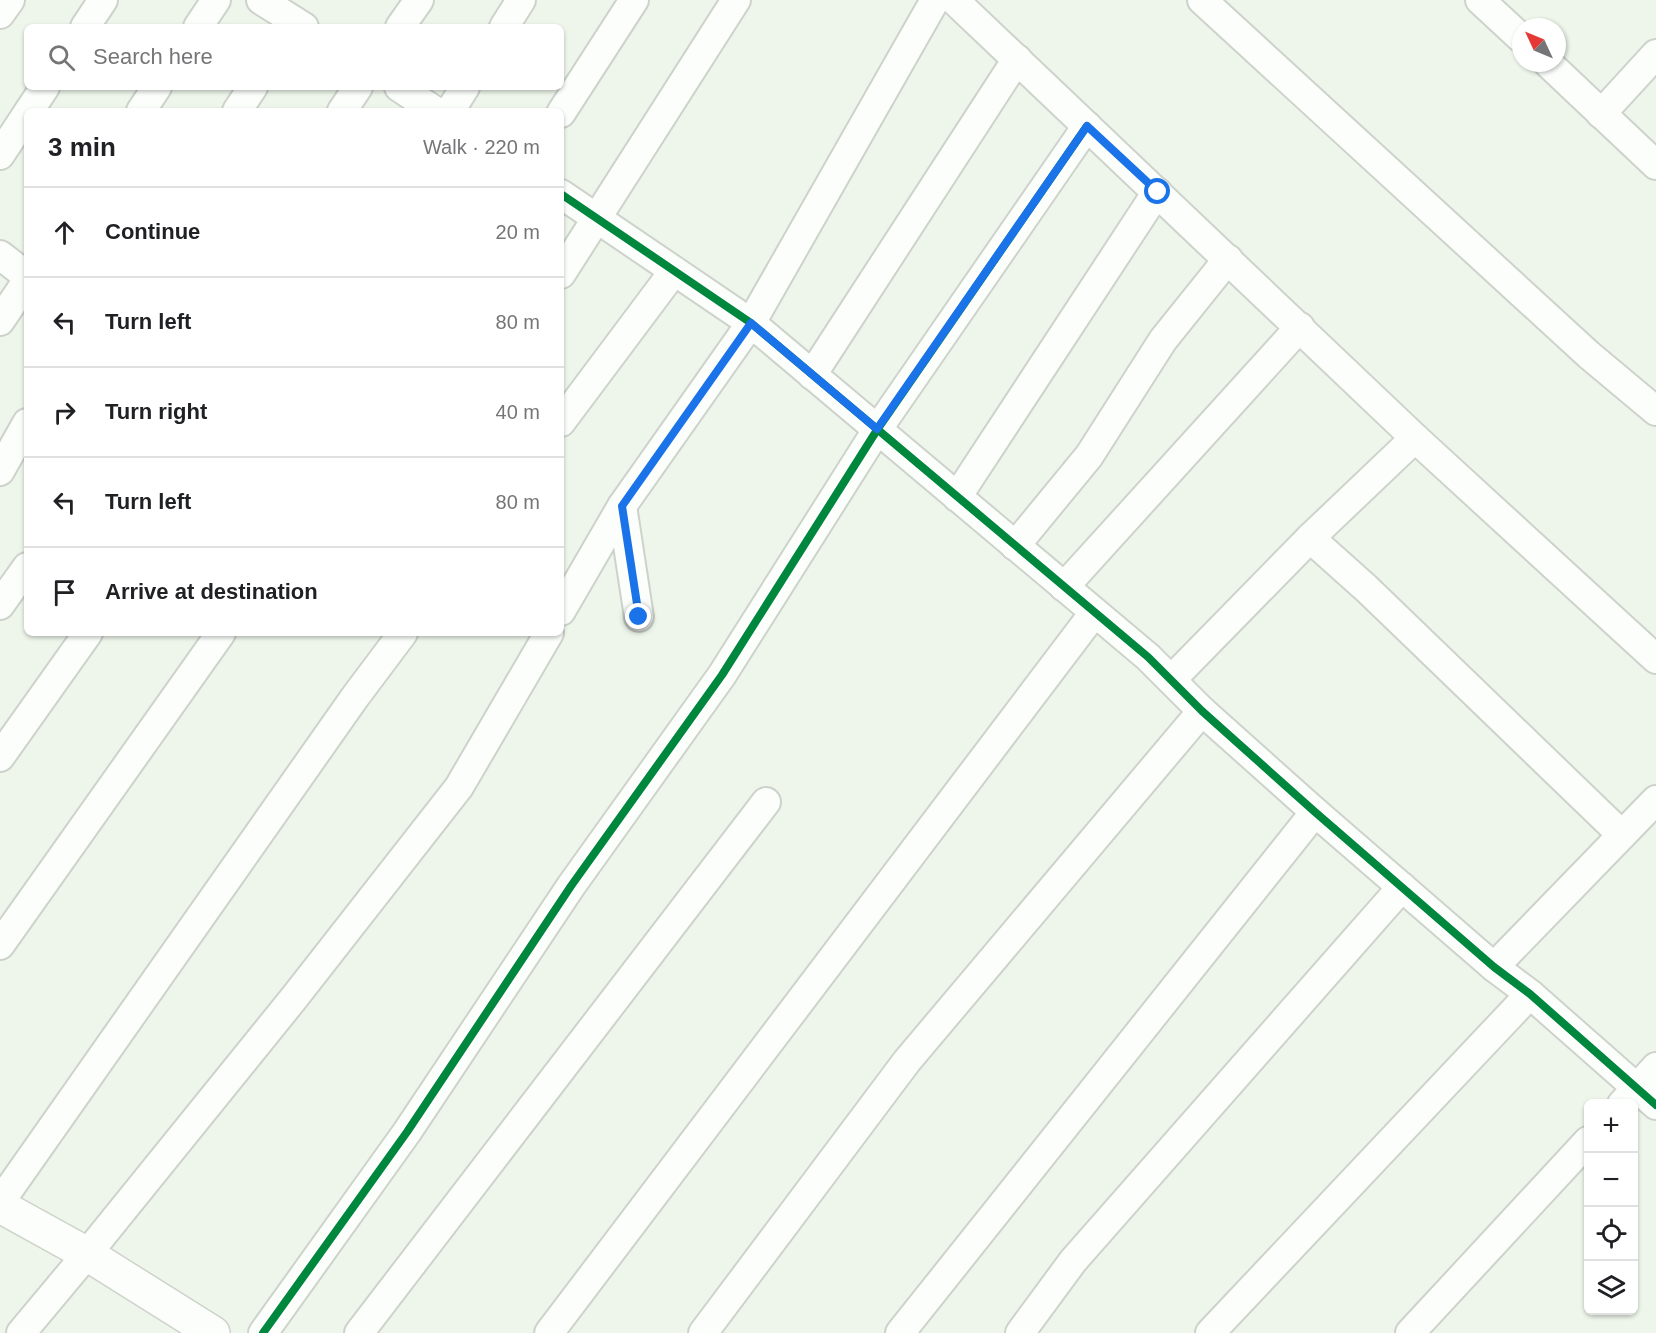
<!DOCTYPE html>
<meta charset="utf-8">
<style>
:root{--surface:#fff;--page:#f6f6f6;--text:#202124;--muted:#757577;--line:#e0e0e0}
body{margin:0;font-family:Helvetica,sans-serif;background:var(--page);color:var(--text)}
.controls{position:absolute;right:18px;bottom:18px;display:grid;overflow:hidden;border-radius:9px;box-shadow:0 2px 4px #0004}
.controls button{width:54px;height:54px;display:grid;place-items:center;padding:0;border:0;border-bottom:2px solid var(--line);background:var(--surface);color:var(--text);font:30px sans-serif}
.compass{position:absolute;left:1512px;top:18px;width:54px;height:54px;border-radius:50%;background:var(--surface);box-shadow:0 2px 4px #0004;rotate:314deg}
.stop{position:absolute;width:18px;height:18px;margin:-14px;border:4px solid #1a73e8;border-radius:50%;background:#fff}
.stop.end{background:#1a73e8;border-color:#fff;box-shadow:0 2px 6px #0008}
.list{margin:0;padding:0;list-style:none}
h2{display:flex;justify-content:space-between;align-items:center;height:78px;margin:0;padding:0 24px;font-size:26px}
h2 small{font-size:20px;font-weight:400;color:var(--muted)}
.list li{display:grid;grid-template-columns:39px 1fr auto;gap:18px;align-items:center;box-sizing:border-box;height:90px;padding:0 24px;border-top:2px solid var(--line)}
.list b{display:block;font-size:22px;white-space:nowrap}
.list em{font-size:20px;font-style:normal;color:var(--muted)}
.icon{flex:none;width:33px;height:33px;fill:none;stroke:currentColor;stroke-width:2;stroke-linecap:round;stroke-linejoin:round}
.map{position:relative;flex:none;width:1656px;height:1333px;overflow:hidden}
.search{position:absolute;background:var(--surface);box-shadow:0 2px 4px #0004;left:24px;top:24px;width:540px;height:66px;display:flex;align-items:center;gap:15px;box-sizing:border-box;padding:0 21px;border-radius:9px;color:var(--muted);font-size:22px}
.panel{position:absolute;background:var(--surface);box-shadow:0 2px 4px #0004;left:24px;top:108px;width:540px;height:528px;border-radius:9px}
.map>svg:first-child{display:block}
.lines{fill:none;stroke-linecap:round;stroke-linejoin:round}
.street-casing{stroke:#cdd3cb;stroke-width:32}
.secondary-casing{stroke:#cdd3cb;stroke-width:36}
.street{stroke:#fcfefc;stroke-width:28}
.secondary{stroke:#fcfefc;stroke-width:33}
.cycleway-casing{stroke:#fff;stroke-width:11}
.cycleway{stroke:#00873e;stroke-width:8}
.route{stroke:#1a73e8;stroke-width:8}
</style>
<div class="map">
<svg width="1656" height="1333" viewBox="0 0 1656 1333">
<rect width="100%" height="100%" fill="#eef6eb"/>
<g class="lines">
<defs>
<g id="street">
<polyline points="261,0 304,27"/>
<polyline points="954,0 1415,438 1656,659"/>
<polyline points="1202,0 1589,355 1656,411"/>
<polyline points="1480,0 1521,38"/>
<polyline points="0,14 10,0"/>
<polyline points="85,27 103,0"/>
<polyline points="198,27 216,0"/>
<polyline points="400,27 419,0"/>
<polyline points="504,27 521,0"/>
<polyline points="1548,63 1656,165"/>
<polyline points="399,87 435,111"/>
<polyline points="29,111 45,87"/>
<polyline points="141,111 157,87"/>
<polyline points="237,111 253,87"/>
<polyline points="342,111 358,87"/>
<polyline points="450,111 465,87"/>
<polyline points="561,113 634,0"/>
<polyline points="1601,114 1656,54"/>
<polyline points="0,155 27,114"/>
<polyline points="561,194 751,323 1148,657 1202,711 1315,812 1494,967 1530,994 1656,1105"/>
<polyline points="0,255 27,276"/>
<polyline points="561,274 736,0"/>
<polyline points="0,321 27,281"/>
<polyline points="812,375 1017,59"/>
<polyline points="561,422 674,271"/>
<polyline points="0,471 27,423"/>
<polyline points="957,497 1157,192"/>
<polyline points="622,506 639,617"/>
<polyline points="1310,538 1367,589 1622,835"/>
<polyline points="1015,546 1089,456 1163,340 1228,259"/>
<polyline points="1064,587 1300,327"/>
<polyline points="0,605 27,567"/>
<polyline points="561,611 622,506 751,323 935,0"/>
<polyline points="1171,680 1310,538 1415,438"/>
<polyline points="0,757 88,633"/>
<polyline points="0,945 221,633"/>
<polyline points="1494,967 1656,800"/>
<polyline points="1622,1104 1656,1067"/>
<polyline points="0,1202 355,697 403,633"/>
<polyline points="21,1333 87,1254 294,998 459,787 549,633"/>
<polyline points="263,1333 407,1132 571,886 722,675 877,430 1087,126"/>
<polyline points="359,1333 766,802"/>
<polyline points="549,1333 1094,613"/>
<polyline points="703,1333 907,1061 1202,711"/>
<polyline points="900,1333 1315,812"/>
<polyline points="1020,1333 1073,1261 1402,887"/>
<polyline points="1210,1333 1530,994"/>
<polyline points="1410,1333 1588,1141"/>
</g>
<polyline id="secondary" points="0,1206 87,1254 213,1333"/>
</defs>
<use href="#street" class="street-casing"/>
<use href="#secondary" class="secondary-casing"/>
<use href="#street" class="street"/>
<use href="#secondary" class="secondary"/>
<defs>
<g id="cycleway">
<polyline points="561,194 751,323 1148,657 1202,711 1315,812 1494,967 1530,994 1656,1105"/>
<polyline points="263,1333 407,1132 571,886 722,675 877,430 1087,126"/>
</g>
</defs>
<use href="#cycleway" class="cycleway-casing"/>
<use href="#cycleway" class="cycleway"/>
</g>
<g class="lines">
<polyline class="route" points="639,617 622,506 751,323 877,429 1087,126 1158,192"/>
</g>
</svg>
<div class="controls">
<button>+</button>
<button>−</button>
<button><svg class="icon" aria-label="locate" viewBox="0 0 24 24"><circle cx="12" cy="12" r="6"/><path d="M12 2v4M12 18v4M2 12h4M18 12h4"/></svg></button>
<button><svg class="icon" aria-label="layers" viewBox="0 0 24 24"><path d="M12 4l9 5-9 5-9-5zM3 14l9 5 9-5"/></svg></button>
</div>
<svg class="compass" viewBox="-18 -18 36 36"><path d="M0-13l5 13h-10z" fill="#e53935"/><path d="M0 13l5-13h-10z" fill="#757577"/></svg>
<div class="stop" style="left:1158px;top:192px"></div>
<div class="stop end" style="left:639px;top:617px"></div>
<div class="search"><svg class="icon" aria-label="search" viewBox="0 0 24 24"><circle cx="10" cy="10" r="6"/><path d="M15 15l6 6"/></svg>Search here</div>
<section class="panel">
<h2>3 min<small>Walk · 220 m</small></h2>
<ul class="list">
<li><svg class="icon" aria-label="ahead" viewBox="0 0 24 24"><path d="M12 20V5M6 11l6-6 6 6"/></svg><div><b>Continue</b></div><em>20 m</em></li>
<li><svg class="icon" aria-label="left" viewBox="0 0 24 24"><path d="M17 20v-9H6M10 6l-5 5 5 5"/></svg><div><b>Turn left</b></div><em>80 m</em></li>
<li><svg class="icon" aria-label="right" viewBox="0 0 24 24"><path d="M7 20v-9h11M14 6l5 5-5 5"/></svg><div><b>Turn right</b></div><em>40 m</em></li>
<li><svg class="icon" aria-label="left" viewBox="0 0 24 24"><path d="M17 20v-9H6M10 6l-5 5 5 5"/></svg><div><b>Turn left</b></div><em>80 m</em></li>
<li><svg class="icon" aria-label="arrive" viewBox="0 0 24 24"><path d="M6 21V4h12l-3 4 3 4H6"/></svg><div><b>Arrive at destination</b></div></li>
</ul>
</section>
</div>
